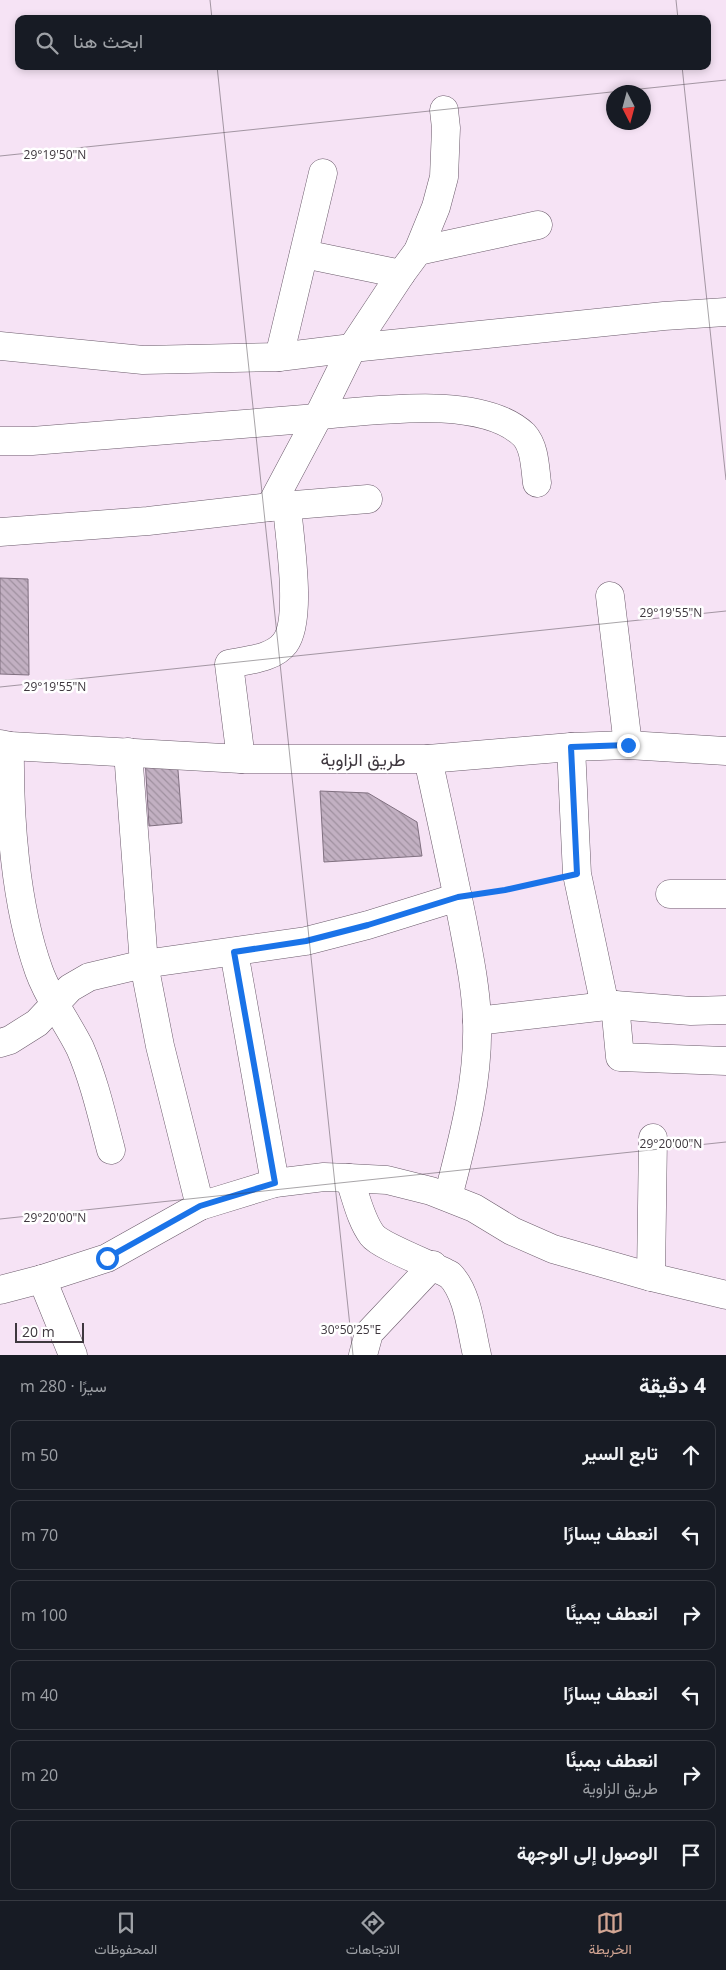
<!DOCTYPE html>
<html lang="ar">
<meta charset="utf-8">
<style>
:root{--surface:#171b24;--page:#242831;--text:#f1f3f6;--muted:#9ea1a6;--line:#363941;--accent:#d2a593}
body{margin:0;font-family:"Open Sans",Vazirmatn,sans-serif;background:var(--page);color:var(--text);direction:rtl}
.compass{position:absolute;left:606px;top:85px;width:45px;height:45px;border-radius:50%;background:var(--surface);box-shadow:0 2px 8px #0003;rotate:174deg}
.scale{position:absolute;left:15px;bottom:12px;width:69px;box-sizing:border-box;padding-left:5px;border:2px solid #3e373e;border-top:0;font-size:14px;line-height:18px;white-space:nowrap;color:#3e373e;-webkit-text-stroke:4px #fff;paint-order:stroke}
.stop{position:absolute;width:15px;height:15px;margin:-11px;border:4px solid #1a73e8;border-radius:50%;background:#fff}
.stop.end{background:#1a73e8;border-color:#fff;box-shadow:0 1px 5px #0008}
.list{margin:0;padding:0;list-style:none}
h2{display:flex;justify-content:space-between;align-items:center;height:65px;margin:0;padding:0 20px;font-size:21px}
h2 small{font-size:16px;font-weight:400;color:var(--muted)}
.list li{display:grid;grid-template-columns:32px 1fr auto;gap:15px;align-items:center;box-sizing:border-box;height:70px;margin:0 10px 10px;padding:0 10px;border:1px solid var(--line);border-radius:10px}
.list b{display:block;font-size:19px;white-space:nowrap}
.list p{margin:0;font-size:16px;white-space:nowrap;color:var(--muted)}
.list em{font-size:16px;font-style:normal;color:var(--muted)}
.icon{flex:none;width:28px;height:28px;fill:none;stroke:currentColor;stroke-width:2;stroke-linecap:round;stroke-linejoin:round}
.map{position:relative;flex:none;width:726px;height:1355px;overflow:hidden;direction:ltr}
.search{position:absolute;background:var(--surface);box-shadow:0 2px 8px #0003;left:15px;right:15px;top:15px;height:55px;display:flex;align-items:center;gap:12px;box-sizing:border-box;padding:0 18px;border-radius:10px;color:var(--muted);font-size:19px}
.sheet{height:545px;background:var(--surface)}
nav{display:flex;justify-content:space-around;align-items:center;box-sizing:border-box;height:70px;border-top:1px solid var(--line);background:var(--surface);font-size:14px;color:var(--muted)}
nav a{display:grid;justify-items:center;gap:2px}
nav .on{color:var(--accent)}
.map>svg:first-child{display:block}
.building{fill:url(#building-back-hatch);stroke:#807080}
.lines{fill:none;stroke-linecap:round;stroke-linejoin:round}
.street-casing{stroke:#6b5b6b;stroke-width:29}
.secondary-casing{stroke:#6b5b6b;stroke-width:29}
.path{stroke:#a496a3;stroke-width:3;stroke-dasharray:2.5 2.5;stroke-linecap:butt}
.street{stroke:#fff;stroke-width:28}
.secondary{stroke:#fff;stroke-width:28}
.route{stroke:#1a73e8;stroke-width:6}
.ticks{fill:none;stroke:#3e373e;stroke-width:1;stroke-opacity:0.45}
.labels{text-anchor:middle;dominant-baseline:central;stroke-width:5;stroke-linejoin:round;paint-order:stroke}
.street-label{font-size:18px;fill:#3e373e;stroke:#fff}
.ticks-label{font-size:12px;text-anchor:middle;fill:#3e373e;stroke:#fff;stroke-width:5;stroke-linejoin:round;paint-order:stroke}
</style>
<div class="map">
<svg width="726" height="1355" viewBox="0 0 726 1355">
<defs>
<pattern id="building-back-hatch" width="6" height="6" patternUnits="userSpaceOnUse" patternTransform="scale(1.25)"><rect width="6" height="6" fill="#c2b0c2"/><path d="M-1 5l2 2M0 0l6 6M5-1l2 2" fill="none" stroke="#9f909f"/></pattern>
</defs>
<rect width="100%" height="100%" fill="#f6e3f5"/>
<g class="building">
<polygon points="0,578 28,579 29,675 0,674"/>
<polygon points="177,757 182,823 149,826 145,758"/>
<polygon points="320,791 368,793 417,822 422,856 324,862"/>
</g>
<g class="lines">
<defs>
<g id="street">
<polyline points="418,251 538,225"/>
<polyline points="304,254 401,274"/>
<polyline points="0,346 143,360 279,357 352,348 664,316 726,312"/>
<polyline points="279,357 323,173"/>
<path d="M319,415C375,411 481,394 524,435C535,447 535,468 537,483"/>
<polyline points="0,441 32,441 317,418"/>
<polyline points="270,507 319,415 352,348 401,274 418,251 436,207 444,177 446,128 444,110"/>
<polyline points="0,532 148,521 270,507 368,499"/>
<polyline points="610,596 628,745"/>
<path d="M10,746C9,817 15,904 39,971C49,999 67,1022 80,1048C94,1080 102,1116 111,1150"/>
<polyline points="571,747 577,874 605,1006"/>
<polyline points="128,752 144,964 160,1046 200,1206"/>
<path d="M241,759L229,664C247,660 273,659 285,643C303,619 289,536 287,506"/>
<path d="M428,759C440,814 452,868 463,923C469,955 476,988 477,1021C479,1081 463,1139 448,1197"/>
<polyline points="670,894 726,894"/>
<polyline points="234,952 275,1183"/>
<polyline points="615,1005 620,1057 726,1061"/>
<polyline points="477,1021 615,1005 691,1011 726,1010"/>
<polyline points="0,1043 10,1040 37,1023 70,988 89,977 144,964 306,941 368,925 458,897"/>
<path d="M349,1178C356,1196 360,1219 372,1235C380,1246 434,1266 450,1275C468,1293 471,1330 477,1355"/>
<polyline points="651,1277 653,1138"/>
<polyline points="42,1279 73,1355"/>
<polyline points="0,1290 42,1279 107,1258 200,1206 275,1183 324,1177 349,1178 387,1180 431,1191 474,1208 512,1231 553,1249 651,1277 726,1295"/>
<polyline points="363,1355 369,1333 433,1265"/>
</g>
<polyline id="secondary" points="0,744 10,746 241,759 428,759 571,747 628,745 726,751"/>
</defs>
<use href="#street" class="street-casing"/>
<use href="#secondary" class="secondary-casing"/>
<polyline class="path" points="483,894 552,880"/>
<use href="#street" class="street"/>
<use href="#secondary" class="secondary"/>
</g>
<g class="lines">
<polyline class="route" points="107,1258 200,1206 275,1183 234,952 306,941 368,925 458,897 505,890 577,874 571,747 628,745"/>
</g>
<path class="ticks" d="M210,0L212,19M676,0L678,19M217,66L353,1355M682,66L726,480M0,156L726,80M0,687L726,611M0,1219L726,1142"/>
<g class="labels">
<g class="street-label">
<text x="363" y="759">طريق الزاوية</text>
</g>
</g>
<g class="ticks-label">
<text x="55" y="159">29°19'50"N</text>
<text x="671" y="617">29°19'55"N</text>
<text x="55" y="691">29°19'55"N</text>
<text x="671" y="1148">29°20'00"N</text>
<text x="55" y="1222">29°20'00"N</text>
<text x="351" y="1334">30°50'25"E</text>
</g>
</svg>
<svg class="compass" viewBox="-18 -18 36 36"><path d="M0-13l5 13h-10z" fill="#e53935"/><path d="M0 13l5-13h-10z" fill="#9ea1a6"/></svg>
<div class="scale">20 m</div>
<div class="stop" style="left:107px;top:1258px"></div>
<div class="stop end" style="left:628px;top:745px"></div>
<div class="search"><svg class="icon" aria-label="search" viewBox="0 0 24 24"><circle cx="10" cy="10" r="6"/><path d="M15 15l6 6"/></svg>ابحث هنا</div>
</div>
<section class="sheet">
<h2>4 دقيقة<small>سيرًا · 280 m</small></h2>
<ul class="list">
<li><svg class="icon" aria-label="ahead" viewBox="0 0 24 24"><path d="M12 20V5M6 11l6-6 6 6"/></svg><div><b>تابع السير</b></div><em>50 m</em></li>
<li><svg class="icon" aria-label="left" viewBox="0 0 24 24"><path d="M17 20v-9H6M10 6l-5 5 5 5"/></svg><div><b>انعطف يسارًا</b></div><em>70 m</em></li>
<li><svg class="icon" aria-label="right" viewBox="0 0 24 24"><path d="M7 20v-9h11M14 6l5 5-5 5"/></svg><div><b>انعطف يمينًا</b></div><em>100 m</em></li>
<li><svg class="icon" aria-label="left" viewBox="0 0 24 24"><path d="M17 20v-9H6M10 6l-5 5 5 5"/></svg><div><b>انعطف يسارًا</b></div><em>40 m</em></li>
<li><svg class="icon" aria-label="right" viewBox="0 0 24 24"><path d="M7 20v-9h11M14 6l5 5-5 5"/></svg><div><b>انعطف يمينًا</b><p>طريق الزاوية</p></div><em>20 m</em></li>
<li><svg class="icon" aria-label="arrive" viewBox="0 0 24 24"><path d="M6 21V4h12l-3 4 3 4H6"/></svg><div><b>الوصول إلى الوجهة</b></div></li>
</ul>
</section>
<nav>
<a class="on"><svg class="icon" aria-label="map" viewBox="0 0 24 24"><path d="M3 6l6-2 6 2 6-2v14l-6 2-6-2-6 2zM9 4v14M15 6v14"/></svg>الخريطة</a>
<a><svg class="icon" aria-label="directions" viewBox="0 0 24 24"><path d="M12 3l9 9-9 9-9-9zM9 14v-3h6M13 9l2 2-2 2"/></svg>الاتجاهات</a>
<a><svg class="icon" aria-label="saved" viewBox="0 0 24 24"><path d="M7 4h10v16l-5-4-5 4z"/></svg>المحفوظات</a>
</nav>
